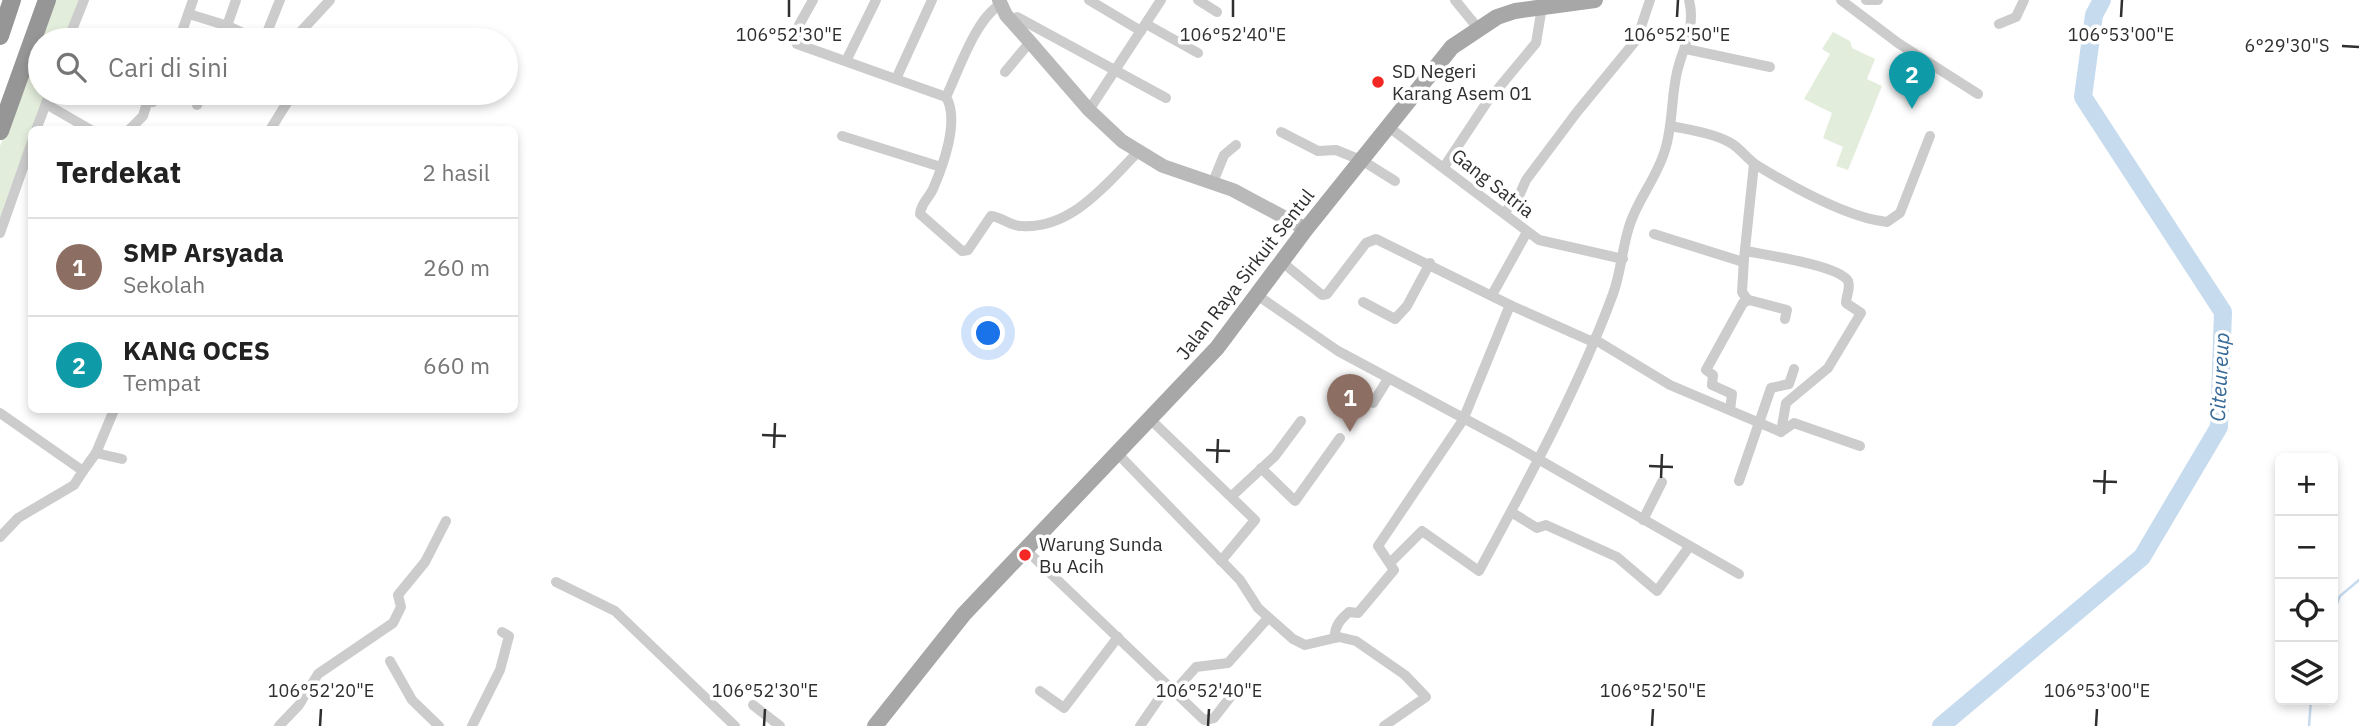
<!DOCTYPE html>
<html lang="id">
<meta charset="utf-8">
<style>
:root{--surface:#fff;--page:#f2f2f2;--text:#222;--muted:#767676;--line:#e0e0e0;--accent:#f32824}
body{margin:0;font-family:"IBM Plex Sans",sans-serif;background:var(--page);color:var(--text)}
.controls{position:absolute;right:21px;bottom:21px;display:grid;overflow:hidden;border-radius:10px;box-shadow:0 4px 10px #0003}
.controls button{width:63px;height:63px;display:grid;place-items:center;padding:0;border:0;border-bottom:2px solid var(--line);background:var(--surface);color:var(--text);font:35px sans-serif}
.you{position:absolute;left:989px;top:334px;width:24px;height:24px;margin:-18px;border:5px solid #fff;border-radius:50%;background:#1a73e8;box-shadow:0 0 0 10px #1a73e833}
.badge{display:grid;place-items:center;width:46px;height:46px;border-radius:50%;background:var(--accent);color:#fff;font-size:23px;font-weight:700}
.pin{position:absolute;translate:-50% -58px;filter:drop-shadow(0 2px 4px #0008)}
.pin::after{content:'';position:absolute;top:37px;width:24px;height:21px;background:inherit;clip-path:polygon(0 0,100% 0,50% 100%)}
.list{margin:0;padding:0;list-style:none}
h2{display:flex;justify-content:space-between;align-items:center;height:91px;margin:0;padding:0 28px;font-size:30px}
h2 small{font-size:23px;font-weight:400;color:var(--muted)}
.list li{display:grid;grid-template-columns:46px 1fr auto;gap:21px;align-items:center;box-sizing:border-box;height:98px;padding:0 28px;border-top:2px solid var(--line)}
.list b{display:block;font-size:26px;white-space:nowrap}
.list p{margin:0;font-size:23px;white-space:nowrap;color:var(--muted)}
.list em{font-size:23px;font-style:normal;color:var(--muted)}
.icon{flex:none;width:38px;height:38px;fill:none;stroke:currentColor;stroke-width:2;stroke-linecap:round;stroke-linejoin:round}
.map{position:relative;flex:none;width:2359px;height:726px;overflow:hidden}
.search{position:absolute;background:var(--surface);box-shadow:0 4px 10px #0003;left:28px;top:28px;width:490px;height:77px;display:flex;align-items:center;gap:18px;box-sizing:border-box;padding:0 24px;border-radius:38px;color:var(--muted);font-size:26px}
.panel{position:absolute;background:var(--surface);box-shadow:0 4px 10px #0003;left:28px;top:126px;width:490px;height:287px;border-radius:10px}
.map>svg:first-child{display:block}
.green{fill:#e3eddc}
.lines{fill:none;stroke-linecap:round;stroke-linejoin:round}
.stream{stroke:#c6dbee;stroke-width:2.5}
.river{stroke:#c6dbee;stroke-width:18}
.street{stroke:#ccc;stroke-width:10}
.secondary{stroke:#b9b9b9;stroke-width:14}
.primary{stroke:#a7a7a7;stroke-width:16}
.highway{stroke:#969696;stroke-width:18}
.ticks{fill:none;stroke:#2f2f2f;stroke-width:2.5}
.poi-dot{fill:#f32824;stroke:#fff;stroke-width:2.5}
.labels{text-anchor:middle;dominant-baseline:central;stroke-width:7;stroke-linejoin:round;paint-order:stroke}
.poi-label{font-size:19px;fill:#2f2f2f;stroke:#fff;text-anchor:start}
.street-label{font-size:19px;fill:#2f2f2f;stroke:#fff}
.water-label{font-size:21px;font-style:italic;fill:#366998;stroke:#fff}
.ticks-label{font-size:18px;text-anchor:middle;fill:#2f2f2f;stroke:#fff;stroke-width:7;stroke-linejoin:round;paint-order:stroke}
</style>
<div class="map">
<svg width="2359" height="726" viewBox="0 0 2359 726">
<rect width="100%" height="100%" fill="#fff"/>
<g class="green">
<polygon points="56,0 85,0 69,40 40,40"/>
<polygon points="1833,32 1850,41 1852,48 1875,59 1867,79 1882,86 1848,170 1836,166 1843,147 1823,138 1832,113 1804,99 1830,54 1822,49"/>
<polygon points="40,41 40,93 49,93 32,130 31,140 0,234 0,146"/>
</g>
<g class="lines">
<g class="stream">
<polyline points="2333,613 2340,596 2359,580"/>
<polyline points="2309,726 2311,700"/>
</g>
<polyline class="river" points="1941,726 2142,557 2219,427 2223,312 2083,97 2094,15 2102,0"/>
<g class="street">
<path d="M813,0L799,25L797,44L946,97C958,72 976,18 1000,5"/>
<polyline points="1089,0 1141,31"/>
<polyline points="1198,0 1217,12"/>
<polyline points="1455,0 1477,27"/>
<polyline points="1841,0 1898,43 1978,94"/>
<polyline points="1866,0 1878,0"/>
<polyline points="189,14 228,26 258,40"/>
<polyline points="1017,17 1166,98"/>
<polyline points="1146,24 1198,53"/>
<polyline points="1999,24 2016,17 2024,0"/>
<polyline points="68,40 84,0"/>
<polyline points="179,40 193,0"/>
<polyline points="222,40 236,0"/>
<polyline points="264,40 280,0"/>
<polyline points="293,40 330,0"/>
<polyline points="1686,49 1770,67"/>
<polyline points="846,61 876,0"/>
<polyline points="1005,72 1030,42"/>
<polyline points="896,79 932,0"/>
<polyline points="127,93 153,102 160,93"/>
<polyline points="239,96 241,93"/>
<path d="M946,97C960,120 943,166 933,189C929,198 921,203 920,214L962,251L968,250L991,216C1002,217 1010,226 1021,226C1072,229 1105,185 1138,152"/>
<polyline points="46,104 91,130"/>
<polyline points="197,105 202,93"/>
<polyline points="1089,110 1161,0"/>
<path d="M1671,126C1690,130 1712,133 1729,142C1741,148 1747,160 1758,166C1791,186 1848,218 1887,222L1900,213L1930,136"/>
<polyline points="1390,128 1539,240 1623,259"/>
<polyline points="36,130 50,93"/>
<polyline points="129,130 143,116 147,103"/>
<polyline points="270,130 293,93"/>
<polyline points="1281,132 1318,151 1336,150 1363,161 1395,181"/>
<polyline points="842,136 941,167"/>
<polyline points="1444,167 1487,102 1536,43 1542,7"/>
<polyline points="1213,182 1224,155 1236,145"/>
<polyline points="1504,213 1519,196 1526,180 1577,112 1637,39 1650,0"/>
<polyline points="0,233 32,142"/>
<polyline points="1654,234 1740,261 1744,259 1754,164"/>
<path d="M1746,251C1765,255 1839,265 1848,281C1851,288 1846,296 1846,303L1861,313L1828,368L1786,403L1781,432"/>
<polyline points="1744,259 1742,292 1747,299"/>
<polyline points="1282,262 1322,295 1327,294 1366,243 1376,239 1510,305 1593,342"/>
<polyline points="1257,295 1338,351 1510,443 1739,574"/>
<polyline points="1492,295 1527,232"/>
<polyline points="1363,302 1395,319 1407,306 1430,263"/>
<polyline points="1594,339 1670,385 1781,432 1794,423 1860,446"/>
<polyline points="1373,403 1388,379"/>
<polyline points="1730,410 1732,394 1712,385 1713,375 1706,370 1743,303 1749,300 1787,310 1785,319"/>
<polyline points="0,413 83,471 96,453 122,459"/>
<polyline points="1150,419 1255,520 1221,561"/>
<polyline points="96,453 114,410"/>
<polyline points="1117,453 1240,580 1258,608 1293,639 1305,645 1339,637 1356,641 1405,675 1426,697 1384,726"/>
<polyline points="1261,468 1295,501 1340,438"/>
<polyline points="1739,481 1771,388 1789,384 1794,369"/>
<polyline points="1233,495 1275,456 1301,421"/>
<polyline points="1511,512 1537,528 1546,525 1617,557 1657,591 1689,547"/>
<polyline points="1643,520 1662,482"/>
<polyline points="0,537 18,518 74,485 83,471"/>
<polyline points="1025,549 1204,720 1214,718 1239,686"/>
<path d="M1391,562L1422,531L1479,571C1527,482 1578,389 1613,294C1621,272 1622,249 1629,227C1637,200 1657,178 1665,150C1673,125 1671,98 1677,72C1683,47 1696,27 1689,0"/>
<polyline points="556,582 615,611 735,726"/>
<path d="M1335,638C1334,626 1341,619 1349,612L1358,613L1394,570L1378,546L1463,420L1510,305"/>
<polyline points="390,661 412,700 439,726"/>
<polyline points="1040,691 1064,708 1118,637"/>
<polyline points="1173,693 1196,667 1228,663 1268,618"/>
<polyline points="753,705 780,726"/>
<polyline points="279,726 299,705 318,674 393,623 401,607 398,595 425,562 446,521"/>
<polyline points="472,726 500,670 509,636 502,632"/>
<polyline points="1140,726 1167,687"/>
</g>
<polyline class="secondary" points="999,0 1006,15 1030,42 1089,110 1122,141 1163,166 1233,190 1306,229"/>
<polyline class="primary" points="875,726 964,614 1217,348 1306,229 1452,47 1497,17 1515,11 1595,0"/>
<g class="highway">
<polyline points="0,36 12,0"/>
<polyline points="0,131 47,0"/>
</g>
</g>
<path class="ticks" d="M789,17V0M1233,17V0M1677,17L1678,0M2121,17L2122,0M2342,46L2359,47M762,435L786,436M774,448L775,423M1206,450L1230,451M1217,463L1218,439M1649,466L1673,467M1661,478L1662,454M2093,481L2117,482M2104,494L2105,470M320,726L321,709M764,726L765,709M1208,726L1209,709M1652,726L1653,709M2096,726L2097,709"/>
<g class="poi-dot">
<circle cx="1378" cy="82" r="7"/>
<circle cx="1025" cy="555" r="7"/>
</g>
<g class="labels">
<g class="poi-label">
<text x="1392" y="71">SD Negeri<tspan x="1392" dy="22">Karang Asem 01</tspan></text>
<text x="1039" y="544">Warung Sunda<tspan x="1039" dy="22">Bu Acih</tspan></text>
</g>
<g class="street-label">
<text transform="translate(1493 183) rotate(38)">Gang Satria</text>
<text transform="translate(1245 274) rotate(-52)">Jalan Raya Sirkuit Sentul</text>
</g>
<g class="water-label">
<text transform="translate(2219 377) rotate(-87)">Citeureup</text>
</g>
</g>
<g class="ticks-label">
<text x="789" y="41">106°52'30"E</text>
<text x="1233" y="41">106°52'40"E</text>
<text x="1677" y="41">106°52'50"E</text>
<text x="2121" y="41">106°53'00"E</text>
<text x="2287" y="52">6°29'30"S</text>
<text x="321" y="697">106°52'20"E</text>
<text x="765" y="697">106°52'30"E</text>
<text x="1209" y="697">106°52'40"E</text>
<text x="1653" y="697">106°52'50"E</text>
<text x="2097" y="697">106°53'00"E</text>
</g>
</svg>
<div class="controls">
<button>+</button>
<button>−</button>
<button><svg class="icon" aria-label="locate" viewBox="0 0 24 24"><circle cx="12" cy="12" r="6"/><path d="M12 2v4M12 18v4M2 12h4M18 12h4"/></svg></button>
<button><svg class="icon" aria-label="layers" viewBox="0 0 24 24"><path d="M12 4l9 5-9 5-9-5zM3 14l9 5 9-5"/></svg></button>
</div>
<div class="you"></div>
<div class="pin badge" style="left:1350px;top:432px;background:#8d6e63">1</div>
<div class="pin badge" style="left:1912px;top:109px;background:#0f9aa8">2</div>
<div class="search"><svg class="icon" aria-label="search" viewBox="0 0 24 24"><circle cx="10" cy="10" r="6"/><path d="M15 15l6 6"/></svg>Cari di sini</div>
<section class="panel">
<h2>Terdekat<small>2 hasil</small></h2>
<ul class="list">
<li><span class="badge" style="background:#8d6e63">1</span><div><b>SMP Arsyada</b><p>Sekolah</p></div><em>260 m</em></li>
<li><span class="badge" style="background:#0f9aa8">2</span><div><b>KANG OCES</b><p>Tempat</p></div><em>660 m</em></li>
</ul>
</section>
</div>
